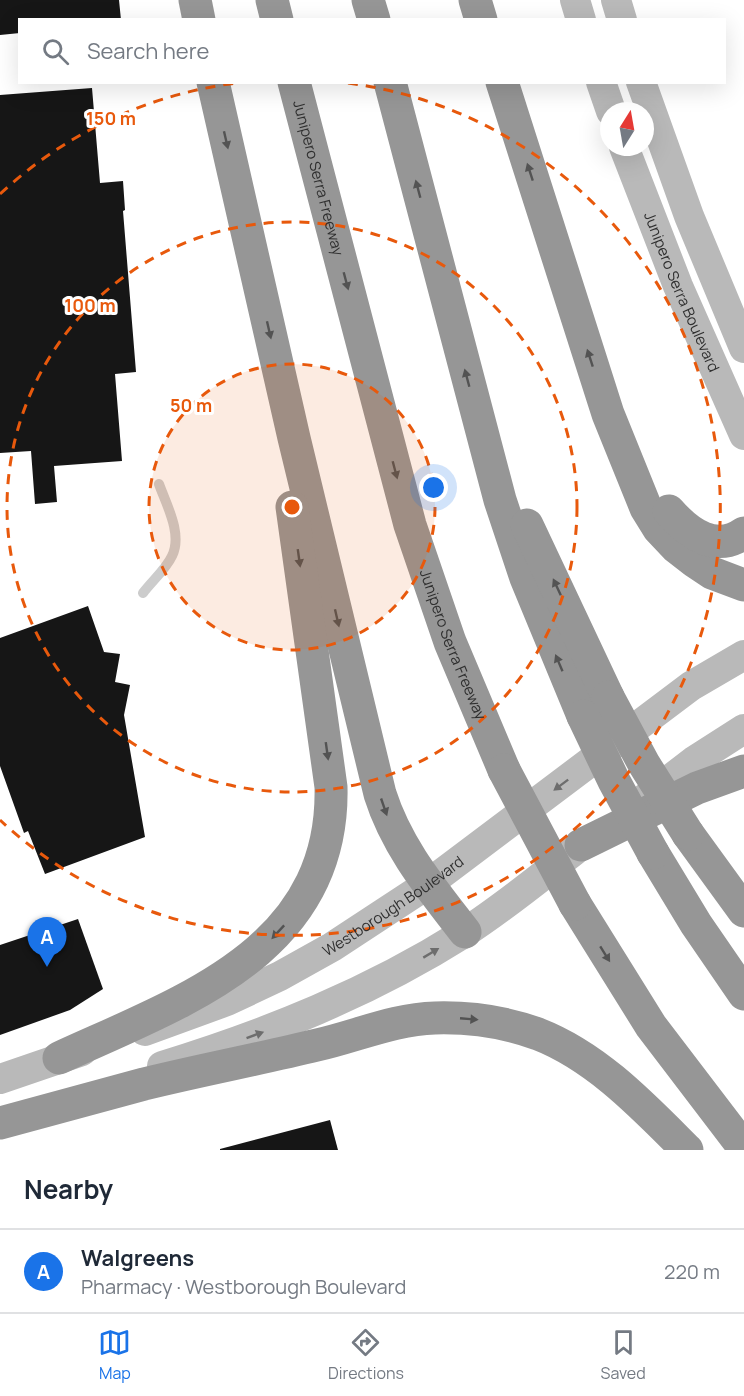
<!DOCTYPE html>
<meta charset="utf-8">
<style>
:root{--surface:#fff;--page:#f6f6f7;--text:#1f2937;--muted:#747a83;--line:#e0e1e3;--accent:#1a73e8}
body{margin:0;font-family:Manrope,sans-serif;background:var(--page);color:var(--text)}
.compass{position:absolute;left:600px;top:102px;width:54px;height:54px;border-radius:50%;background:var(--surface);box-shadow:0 6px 24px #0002;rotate:11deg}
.you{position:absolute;left:434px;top:488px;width:21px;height:21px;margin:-15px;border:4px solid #fff;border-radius:50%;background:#1a73e8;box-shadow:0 0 0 9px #1a73e833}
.badge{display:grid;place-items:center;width:39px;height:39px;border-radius:50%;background:var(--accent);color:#fff;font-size:20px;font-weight:700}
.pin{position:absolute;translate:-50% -50px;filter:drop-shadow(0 2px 3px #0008)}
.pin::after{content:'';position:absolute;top:32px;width:21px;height:18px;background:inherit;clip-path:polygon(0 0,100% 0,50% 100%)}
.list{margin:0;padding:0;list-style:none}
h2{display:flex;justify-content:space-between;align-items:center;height:78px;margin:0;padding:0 24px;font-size:26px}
h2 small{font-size:20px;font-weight:400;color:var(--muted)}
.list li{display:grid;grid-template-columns:39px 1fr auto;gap:18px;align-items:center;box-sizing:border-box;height:84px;padding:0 24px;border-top:2px solid var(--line)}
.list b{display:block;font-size:22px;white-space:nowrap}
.list p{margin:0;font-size:20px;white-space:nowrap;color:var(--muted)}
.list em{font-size:20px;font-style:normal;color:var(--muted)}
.icon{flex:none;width:33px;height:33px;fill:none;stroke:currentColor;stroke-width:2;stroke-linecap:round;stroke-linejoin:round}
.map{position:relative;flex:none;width:744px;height:1150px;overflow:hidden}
.search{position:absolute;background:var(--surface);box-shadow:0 6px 24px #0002;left:18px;right:18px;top:18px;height:66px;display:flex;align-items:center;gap:15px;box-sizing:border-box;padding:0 21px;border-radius:0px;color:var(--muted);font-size:22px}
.sheet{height:162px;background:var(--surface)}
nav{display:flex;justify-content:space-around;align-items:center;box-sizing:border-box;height:84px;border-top:2px solid var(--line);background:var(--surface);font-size:16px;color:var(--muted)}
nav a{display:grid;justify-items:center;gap:3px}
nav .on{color:var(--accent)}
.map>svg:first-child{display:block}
.building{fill:#161616}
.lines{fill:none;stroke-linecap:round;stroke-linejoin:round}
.service{stroke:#ccc;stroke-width:10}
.secondary{stroke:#b9b9b9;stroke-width:30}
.motorway{stroke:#969696;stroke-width:33}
.motorway-bridge{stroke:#969696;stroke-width:33}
.oneway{fill:#535353}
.oneway2{fill:#6d6d6d}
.ring{fill:none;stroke:#e8590c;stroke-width:3;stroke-dasharray:10 8}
.labels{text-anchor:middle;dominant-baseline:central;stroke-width:6;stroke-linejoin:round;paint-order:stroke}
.street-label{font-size:15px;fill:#2f2f2f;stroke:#fff}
.centre{fill:#e8590c;stroke:#fff;stroke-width:3}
.ring-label{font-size:18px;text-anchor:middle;font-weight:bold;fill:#e8590c;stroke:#fff;stroke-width:6;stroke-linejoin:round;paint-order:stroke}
</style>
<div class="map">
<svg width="744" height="1150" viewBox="0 0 744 1150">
<rect width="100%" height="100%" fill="#fff"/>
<g class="building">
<polygon points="0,0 119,0 121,20 20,20 20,33 0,35"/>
<polygon points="92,88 100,183 123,181 125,210 123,211 136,372 115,374 122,461 54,466 57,502 35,504 31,451 0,453 0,95"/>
<polygon points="88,606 104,652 120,654 115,682 130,685 124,715 145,837 45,874 28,831 24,833 0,766 0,638"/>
<polygon points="78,919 103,989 70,1010 0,1035 0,945"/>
<polygon points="330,1120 338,1150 220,1150 220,1149"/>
</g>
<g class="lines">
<path class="service" d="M143,593C152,581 166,569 172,556C183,534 166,504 159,484"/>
<g class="secondary">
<polyline points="575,0 581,20"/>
<polyline points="616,0 622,20"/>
<polyline points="601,82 611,111"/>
<polyline points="641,82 689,216 744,348"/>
<path id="s1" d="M624,147L678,286L744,435"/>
<polyline points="639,803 694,761 744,729"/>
<path id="s2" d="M145,1031L227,1001L280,976L332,947L428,884L691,686L744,655"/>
<path d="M162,1066C269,1033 369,993 464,933C503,908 538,879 574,851"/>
<polyline points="0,1079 82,1051"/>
</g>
<g class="motorway">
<polyline points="195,0 199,20"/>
<polyline points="272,0 277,20"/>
<polyline points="368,0 374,20"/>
<polyline points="475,0 481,20"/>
<path d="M213,82L294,438L380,794C397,848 432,889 465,932"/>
<path id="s3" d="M294,82L410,525L450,642L504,770"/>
<polyline points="390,82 500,500 526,578 583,716"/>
<polyline points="502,82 608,414 646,508 659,529 676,547 694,561 712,573 744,585"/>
<path d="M669,511C689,534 716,553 744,533"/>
<polyline points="527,525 608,697"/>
<polyline points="688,834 744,911"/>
<polyline points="581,845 697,788 744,771"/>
<polyline points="653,853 696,924 744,994"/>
<polyline points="575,904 651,1026 744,1148"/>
<path d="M59,1058C183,1001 335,951 331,787L292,507"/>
<path d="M0,1123C48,1110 96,1097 144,1084C201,1070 259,1059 317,1045C357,1036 394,1019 435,1018C470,1017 505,1022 538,1034C597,1057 643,1106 687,1150"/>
</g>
<g class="motorway-bridge">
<polyline points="608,697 644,764 688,834"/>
<polyline points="583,716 614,781 653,853"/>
<polyline points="504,770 575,904"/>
</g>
</g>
<defs><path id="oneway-solid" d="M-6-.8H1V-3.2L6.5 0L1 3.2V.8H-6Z" transform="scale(1.5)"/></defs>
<g class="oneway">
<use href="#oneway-solid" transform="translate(226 140) rotate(77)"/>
<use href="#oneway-solid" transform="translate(530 172) rotate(-108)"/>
<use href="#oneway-solid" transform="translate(418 189) rotate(-105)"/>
<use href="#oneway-solid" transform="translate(346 281) rotate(75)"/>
<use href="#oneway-solid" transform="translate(269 330) rotate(77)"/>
<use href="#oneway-solid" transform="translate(590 358) rotate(-108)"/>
<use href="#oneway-solid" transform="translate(467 378) rotate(-105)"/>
<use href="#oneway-solid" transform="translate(395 470) rotate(75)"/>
<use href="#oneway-solid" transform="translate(299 558) rotate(82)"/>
<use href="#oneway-solid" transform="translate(557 587) rotate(-115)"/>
<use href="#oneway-solid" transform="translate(337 618) rotate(77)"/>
<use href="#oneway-solid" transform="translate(559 663) rotate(-113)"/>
<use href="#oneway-solid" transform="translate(327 751) rotate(82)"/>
<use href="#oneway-solid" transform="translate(384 807) rotate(71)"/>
<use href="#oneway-solid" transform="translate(278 932) rotate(133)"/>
<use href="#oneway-solid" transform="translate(605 954) rotate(58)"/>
<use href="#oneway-solid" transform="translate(469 1019) rotate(5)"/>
</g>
<g class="oneway2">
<use href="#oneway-solid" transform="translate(561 785) rotate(143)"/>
<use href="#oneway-solid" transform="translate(431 953) rotate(-31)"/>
<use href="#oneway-solid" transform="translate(255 1035) rotate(-20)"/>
</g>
<circle cx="292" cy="507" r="143" fill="#e8590c" fill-opacity=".12"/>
<g class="ring">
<circle cx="292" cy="507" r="143"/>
<circle cx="292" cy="507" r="285"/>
<path d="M0 194A428 428 0 0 1 236 83M348 83A428 428 0 1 1 0 820"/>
</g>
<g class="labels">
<g class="street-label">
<text stroke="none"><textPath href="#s3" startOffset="99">Junipero Serra Freeway</textPath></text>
<text stroke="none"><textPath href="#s1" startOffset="156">Junipero Serra Boulevard</textPath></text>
<text stroke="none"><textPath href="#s3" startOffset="585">Junipero Serra Freeway</textPath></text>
<text stroke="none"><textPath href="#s2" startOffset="279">Westborough Boulevard</textPath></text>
</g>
</g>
<circle cx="292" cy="507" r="9" class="centre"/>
<g class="ring-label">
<text x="111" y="125">150 m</text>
<text x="90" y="312">100 m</text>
<text x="191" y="412">50 m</text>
</g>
</svg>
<svg class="compass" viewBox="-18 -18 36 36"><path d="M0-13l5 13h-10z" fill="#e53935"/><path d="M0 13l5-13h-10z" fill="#747a83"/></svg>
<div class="you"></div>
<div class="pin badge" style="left:47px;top:967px">A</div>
<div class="search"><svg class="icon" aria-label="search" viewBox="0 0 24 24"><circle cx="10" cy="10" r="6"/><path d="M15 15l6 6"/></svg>Search here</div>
</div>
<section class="sheet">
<h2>Nearby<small></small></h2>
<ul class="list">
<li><span class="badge">A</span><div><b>Walgreens</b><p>Pharmacy · Westborough Boulevard</p></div><em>220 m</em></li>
</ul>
</section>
<nav>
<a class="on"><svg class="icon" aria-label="map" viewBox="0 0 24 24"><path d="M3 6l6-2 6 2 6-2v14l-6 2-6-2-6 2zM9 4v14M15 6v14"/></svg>Map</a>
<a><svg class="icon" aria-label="directions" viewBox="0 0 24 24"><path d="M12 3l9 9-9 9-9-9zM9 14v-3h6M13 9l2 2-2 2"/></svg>Directions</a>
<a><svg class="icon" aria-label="saved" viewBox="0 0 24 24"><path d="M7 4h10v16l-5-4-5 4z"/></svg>Saved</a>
</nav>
